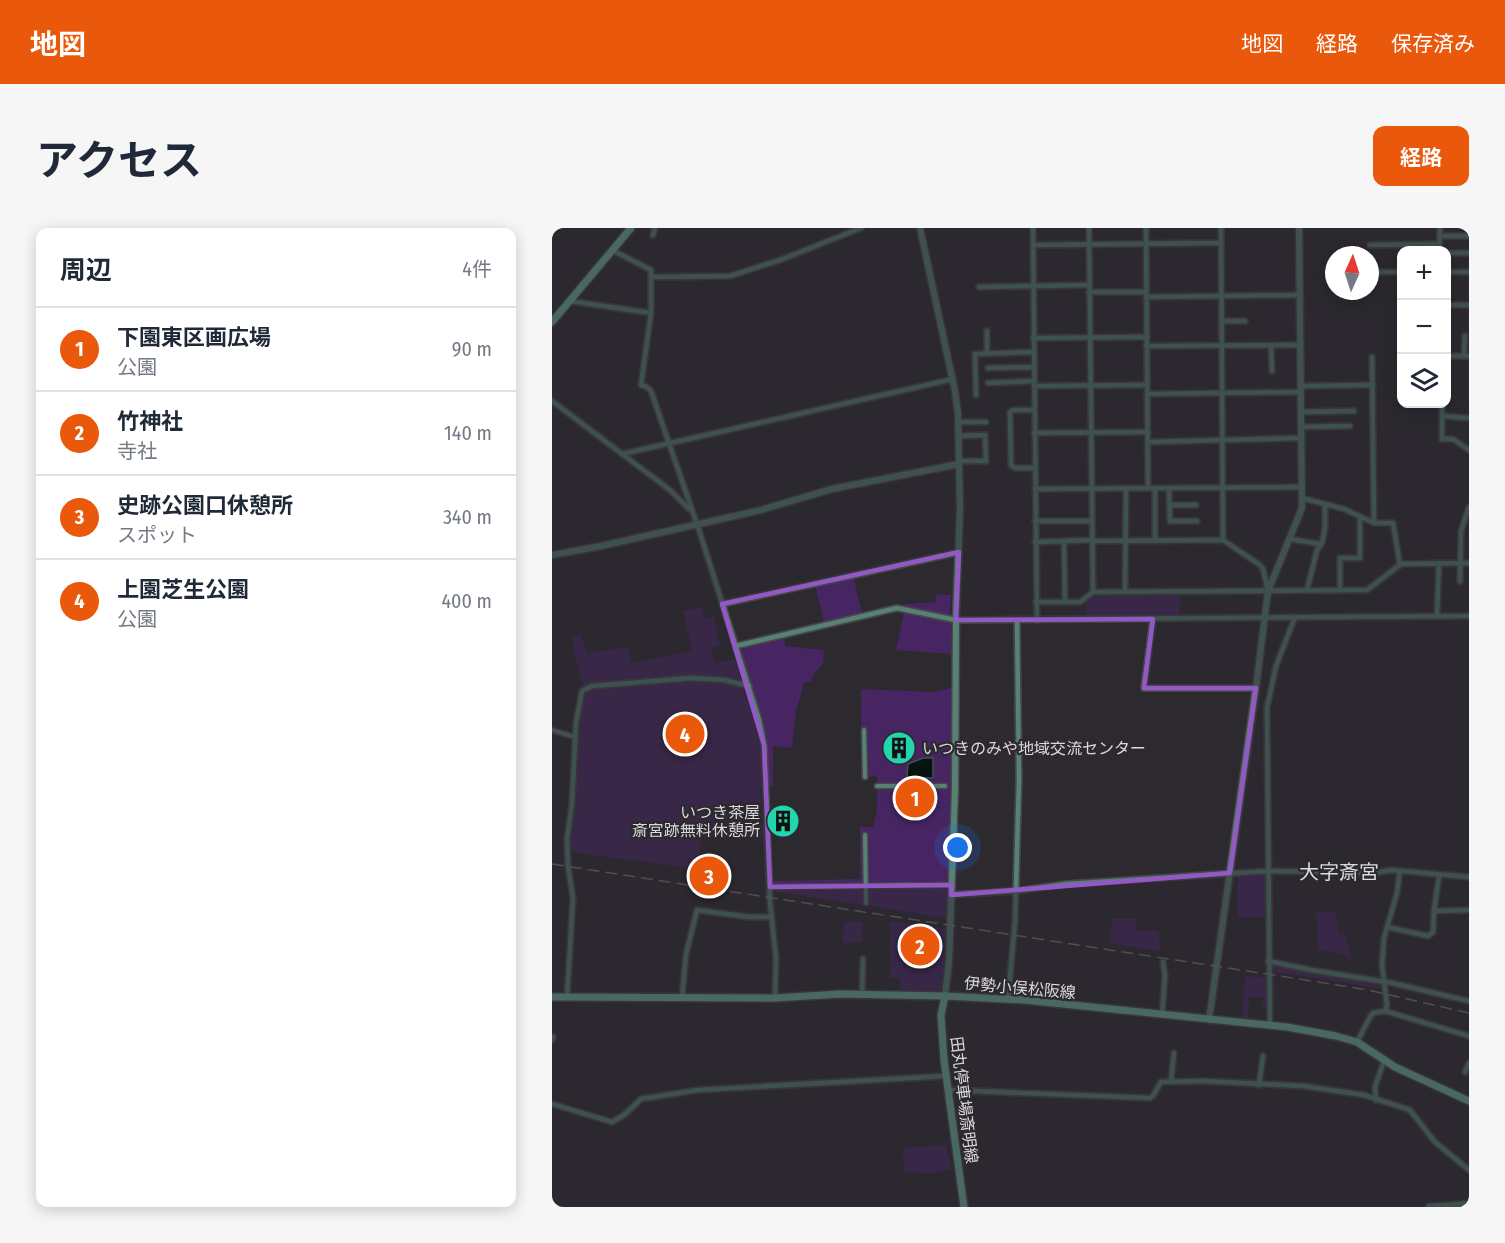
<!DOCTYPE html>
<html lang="ja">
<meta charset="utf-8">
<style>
:root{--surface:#fff;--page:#f6f6f7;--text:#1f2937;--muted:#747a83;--line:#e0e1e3;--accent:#ea580c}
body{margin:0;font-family:"Fira Sans Condensed","Noto Sans JP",sans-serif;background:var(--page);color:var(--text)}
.controls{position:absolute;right:18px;top:18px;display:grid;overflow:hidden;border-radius:12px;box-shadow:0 3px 15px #0003}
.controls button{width:54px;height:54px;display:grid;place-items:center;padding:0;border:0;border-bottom:2px solid var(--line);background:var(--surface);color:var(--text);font:30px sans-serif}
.compass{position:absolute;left:773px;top:18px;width:54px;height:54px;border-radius:50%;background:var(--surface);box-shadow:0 3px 15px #0003;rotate:3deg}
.you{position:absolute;left:406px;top:620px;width:21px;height:21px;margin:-15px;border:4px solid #fff;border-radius:50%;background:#1a73e8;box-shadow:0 0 0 9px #1a73e833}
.badge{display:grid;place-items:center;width:39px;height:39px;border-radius:50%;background:var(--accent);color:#fff;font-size:20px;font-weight:700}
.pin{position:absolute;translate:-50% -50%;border:3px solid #fff;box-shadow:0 2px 6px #0006}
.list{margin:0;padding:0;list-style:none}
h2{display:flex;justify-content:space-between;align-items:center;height:78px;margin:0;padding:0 24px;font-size:26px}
h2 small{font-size:20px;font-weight:400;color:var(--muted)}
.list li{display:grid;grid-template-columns:39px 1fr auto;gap:18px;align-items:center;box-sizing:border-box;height:84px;padding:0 24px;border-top:2px solid var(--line)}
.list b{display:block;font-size:22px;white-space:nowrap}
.list p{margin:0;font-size:20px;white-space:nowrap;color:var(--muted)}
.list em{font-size:20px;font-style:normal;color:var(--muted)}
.icon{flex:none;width:33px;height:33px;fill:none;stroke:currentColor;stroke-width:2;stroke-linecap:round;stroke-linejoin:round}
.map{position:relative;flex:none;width:917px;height:979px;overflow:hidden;border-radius:12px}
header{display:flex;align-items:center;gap:36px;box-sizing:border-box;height:84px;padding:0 30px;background:var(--accent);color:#fff}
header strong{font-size:28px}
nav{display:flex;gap:33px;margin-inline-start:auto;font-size:21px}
.intro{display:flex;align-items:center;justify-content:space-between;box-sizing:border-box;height:144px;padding:0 36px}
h1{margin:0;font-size:42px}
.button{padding:15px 27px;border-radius:12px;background:var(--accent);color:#fff;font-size:21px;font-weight:700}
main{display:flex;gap:36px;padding:0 36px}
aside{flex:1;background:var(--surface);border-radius:12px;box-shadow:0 3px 15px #0003}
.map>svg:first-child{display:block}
.green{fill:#472562}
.water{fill:#051410;stroke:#454f4e;stroke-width:1.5}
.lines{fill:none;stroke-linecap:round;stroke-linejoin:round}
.stream{stroke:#454f4e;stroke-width:1.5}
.pedestrian-casing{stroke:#48454b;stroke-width:7}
.minor-casing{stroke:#48454b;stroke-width:8}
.tertiary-casing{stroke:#48454b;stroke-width:9}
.secondary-casing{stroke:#48454b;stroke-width:10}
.pedestrian{stroke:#558274;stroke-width:4}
.minor{stroke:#558274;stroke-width:4.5}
.tertiary{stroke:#558274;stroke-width:6}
.secondary{stroke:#6ab49e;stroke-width:7}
.rail{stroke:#7c797e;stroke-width:1.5;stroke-dasharray:12 6;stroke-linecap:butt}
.marked{fill:none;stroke:#9357c6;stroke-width:4.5;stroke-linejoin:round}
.labels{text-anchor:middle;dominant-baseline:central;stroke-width:4.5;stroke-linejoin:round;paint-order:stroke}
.poi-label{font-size:16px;fill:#dbd9dd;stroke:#2c292f;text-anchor:start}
.street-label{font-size:16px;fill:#dbd9dd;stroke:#2c292f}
.quarter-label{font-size:20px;fill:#dbd9dd;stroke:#2c292f}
</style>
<header>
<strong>地図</strong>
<nav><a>地図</a><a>経路</a><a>保存済み</a></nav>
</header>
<div class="intro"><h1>アクセス</h1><a class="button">経路</a></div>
<main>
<aside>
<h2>周辺<small>4件</small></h2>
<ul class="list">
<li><span class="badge">1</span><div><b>下園東区画広場</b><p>公園</p></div><em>90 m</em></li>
<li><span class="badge">2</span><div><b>竹神社</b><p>寺社</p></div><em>140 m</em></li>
<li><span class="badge">3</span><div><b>史跡公園口休憩所</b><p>スポット</p></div><em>340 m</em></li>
<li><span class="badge">4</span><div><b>上園芝生公園</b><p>公園</p></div><em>400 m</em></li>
</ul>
</aside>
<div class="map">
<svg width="917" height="979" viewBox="0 0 917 979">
<rect width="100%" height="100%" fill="#2c292f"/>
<g class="green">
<polygon points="301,348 310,385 272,394 263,357"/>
<polygon points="384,366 399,367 398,386 392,387 352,379 353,376 383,374"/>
<polygon points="628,366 627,388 534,388 534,372 541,367"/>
<polygon points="150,379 153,391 162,389 168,418 159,420 163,435 189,430 189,423 195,419 233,410 233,418 272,422 271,435 261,447 259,454 252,455 244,483 240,520 221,518 221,558 208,558 211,609 198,607 148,609 147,641 18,624 17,606 23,564 22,547 26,496 32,464 19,409 29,407 35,426 76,419 80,435 140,423 131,383"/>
<polygon points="352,385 399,395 399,426 344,422"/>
<polygon points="399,460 400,553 395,690 220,663 219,653 308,651 308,599 321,599 325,583 325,547 309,552 309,461 381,464"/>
<polygon points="714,645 714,690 686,689 686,648"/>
<polygon points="764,684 784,684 787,705 794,707 799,731 791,726 766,722"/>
<polygon points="560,691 584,691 584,702 607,703 608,723 558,715"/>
<polygon points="338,693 395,701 392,759 387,763 348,763 348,750 338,749"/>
<polygon points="292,694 310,694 310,714 291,715"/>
<polygon points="720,738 829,757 831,761 725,744 718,742"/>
<polygon points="693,748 714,750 716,780 711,781 711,769 697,769 696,791 690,793"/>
<polygon points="394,917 400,941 375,946 352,943 351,920"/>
</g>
<polygon class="water" points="371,530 381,530 381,550 355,549 356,536"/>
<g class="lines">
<polyline class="stream" points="714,740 714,693"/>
<defs>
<g id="pedestrian">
<polyline points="0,502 23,509"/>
<polyline points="312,502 313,549"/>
<polyline points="325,558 393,558"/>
<polyline points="313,607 314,675"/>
<polyline points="218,659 399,657"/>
</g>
<g id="minor">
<polyline points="481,0 485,392"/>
<polyline points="537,0 541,364"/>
<polyline points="594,0 596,260"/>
<polyline points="669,0 671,312"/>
<polyline points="101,7 103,0"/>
<polyline points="888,8 917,8"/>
<polyline points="481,17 669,15"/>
<polyline points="818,17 886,16"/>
<polyline points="60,22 99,42 99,85 89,157 95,159 99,163 148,305 207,492 212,517 218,675 224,730 223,770"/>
<polyline points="887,22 888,0"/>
<polyline points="894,25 917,25"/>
<polyline points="820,44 850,44"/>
<polyline points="894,44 915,44"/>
<polyline points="99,49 178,48 231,31 309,0"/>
<polyline points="427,59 537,57"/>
<polyline points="537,64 594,64"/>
<polyline points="594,69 748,67"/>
<polyline points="18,73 99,85"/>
<polyline points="894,77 917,77"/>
<polyline points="670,93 693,93"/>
<polyline points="481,110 595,109"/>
<polyline points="719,117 720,143"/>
<polyline points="594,118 748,117"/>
<polyline points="435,126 435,103"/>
<polyline points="894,128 917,128"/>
<polyline points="912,128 913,108"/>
<polyline points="820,129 822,295"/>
<polyline points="436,140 481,139"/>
<polyline points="436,155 482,153"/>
<polyline points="482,158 595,157"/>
<polyline points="748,158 821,157"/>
<polyline points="595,166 748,164"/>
<polyline points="424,167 423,126 481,124"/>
<polyline points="0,173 118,262 137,281"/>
<polyline points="890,176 890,211 901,211 917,222"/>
<polyline points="482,182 461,182 458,184 459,237 463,240 483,240"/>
<polyline points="749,184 802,183"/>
<polyline points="890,188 917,190"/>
<polyline points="406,194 434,194"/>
<polyline points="749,199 798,198"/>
<polyline points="482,205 596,204"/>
<polyline points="407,208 433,207 434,233 407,233"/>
<polyline points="596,214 749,210"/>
<polyline points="70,226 401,151"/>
<polyline points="603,260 603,312"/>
<polyline points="617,260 618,293 645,293"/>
<polyline points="483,261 749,259"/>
<polyline points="750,270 792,281 822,295 841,295 848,337"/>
<polyline points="618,277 644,277"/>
<polyline points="483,293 539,293"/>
<polyline points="738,311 768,316"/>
<polyline points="512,313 513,373"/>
<polyline points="540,313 671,312 708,337 711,341 716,363"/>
<polyline points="483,314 540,312"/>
<polyline points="908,353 909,303 917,279"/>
<polyline points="755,362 765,322 770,315 773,300 773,277"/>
<polyline points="788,362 788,330 808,330 808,289"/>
<polyline points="573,364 574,261"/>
<polyline points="484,374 528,374 541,364 812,362 815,362 849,336 917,335"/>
<polyline points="170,376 407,324"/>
<polyline points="885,388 887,335"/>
<polyline points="601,391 592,460 704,460"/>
<polyline points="184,418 345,380 404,392 917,388"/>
<polyline points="887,648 882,683 917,682"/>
<polyline points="399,667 464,663 514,656 717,643 821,645 839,642 917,649"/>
<polyline points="835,699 876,708 881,704 882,683"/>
<polyline points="716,733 759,742 840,755 917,773"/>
<polyline points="310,766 311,731"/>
<polyline points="15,769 21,670 16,638 15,612 20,575 24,495 30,463 40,458 139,450 173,452 197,458"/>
<polyline points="130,770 134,726 145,682 197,689 219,689"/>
<polyline points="456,771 463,693 467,551 465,392"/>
<polyline points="833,783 917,808"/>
<polyline points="610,787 613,748 611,734"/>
<polyline points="718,797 715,480 724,438 743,389"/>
<polyline points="0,812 1,809"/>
<polyline points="805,814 818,789 821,785 833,783 835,777 830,737 832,710 845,665 848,643"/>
<polyline points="913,844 917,835"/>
<polyline points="619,853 622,825"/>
<polyline points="707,857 711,828"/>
<polyline points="396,862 598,870 601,868 609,854 652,853 751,858 812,867 858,882 883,914 917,942"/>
<polyline points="824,872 823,859 832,833"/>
<polyline points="0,876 60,894 72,887 89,871 146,862 393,848"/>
</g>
<g id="tertiary">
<polyline points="368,0 403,163 406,185 408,281 404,392 403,561 397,734 393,768"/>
<polyline points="0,327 49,318 209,282 280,261 407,236"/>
<polyline points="657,792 704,460 716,363 750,280 747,0"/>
<polyline points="877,979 917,976"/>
</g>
<g id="secondary">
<polyline points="0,94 79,0"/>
<polyline points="393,768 389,787 392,832 412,979"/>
<polyline points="0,769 223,770 288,766 393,768 472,772 735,799 784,808 805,814 843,839 917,873"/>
</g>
</defs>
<use href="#pedestrian" class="pedestrian-casing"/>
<use href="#minor" class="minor-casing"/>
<use href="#tertiary" class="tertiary-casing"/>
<use href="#secondary" class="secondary-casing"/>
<use href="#pedestrian" class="pedestrian"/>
<use href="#minor" class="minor"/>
<use href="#tertiary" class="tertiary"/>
<use href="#secondary" class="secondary"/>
<polyline class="rail" points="0,636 747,751 816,762 917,785"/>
</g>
<path d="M0 0H917V979H0ZM407,324L404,392L601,391L592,460H704L678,645L399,667V657L218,659L212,517L170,376Z" fill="#2c292f" fill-opacity=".55" fill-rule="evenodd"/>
<path class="marked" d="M407,324L404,392L601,391L592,460H704L678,645L399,667V657L218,659L212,517L170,376Z"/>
<defs>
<symbol id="building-disc" viewBox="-11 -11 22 22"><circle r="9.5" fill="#22d5af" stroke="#2c292f"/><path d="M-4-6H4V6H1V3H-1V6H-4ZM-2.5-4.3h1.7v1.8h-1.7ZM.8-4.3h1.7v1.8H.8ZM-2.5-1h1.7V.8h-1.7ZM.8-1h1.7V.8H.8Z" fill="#111"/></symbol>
</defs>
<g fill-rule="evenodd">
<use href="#building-disc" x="328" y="501" width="38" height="38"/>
<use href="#building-disc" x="212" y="574" width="38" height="38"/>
</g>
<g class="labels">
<g class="poi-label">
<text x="370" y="520">いつきのみや地域交流センター</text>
<text x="208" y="584" text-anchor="end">いつき茶屋<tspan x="208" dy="18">斎宮跡無料休憩所</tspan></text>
</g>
<g class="street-label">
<text transform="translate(468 760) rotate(5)">伊勢小俣松阪線</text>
<text transform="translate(412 872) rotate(83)">田丸停車場斎明線</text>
</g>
<g class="quarter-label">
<text x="787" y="644">大字斎宮</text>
</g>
</g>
</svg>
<div class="controls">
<button>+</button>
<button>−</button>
<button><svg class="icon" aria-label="layers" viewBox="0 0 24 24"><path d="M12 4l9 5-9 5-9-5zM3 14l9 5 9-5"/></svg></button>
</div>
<svg class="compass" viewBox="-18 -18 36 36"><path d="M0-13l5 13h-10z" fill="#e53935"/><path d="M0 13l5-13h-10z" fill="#747a83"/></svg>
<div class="you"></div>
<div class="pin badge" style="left:363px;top:570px">1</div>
<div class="pin badge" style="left:368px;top:718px">2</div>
<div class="pin badge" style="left:157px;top:648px">3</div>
<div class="pin badge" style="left:133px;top:506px">4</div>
</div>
</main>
